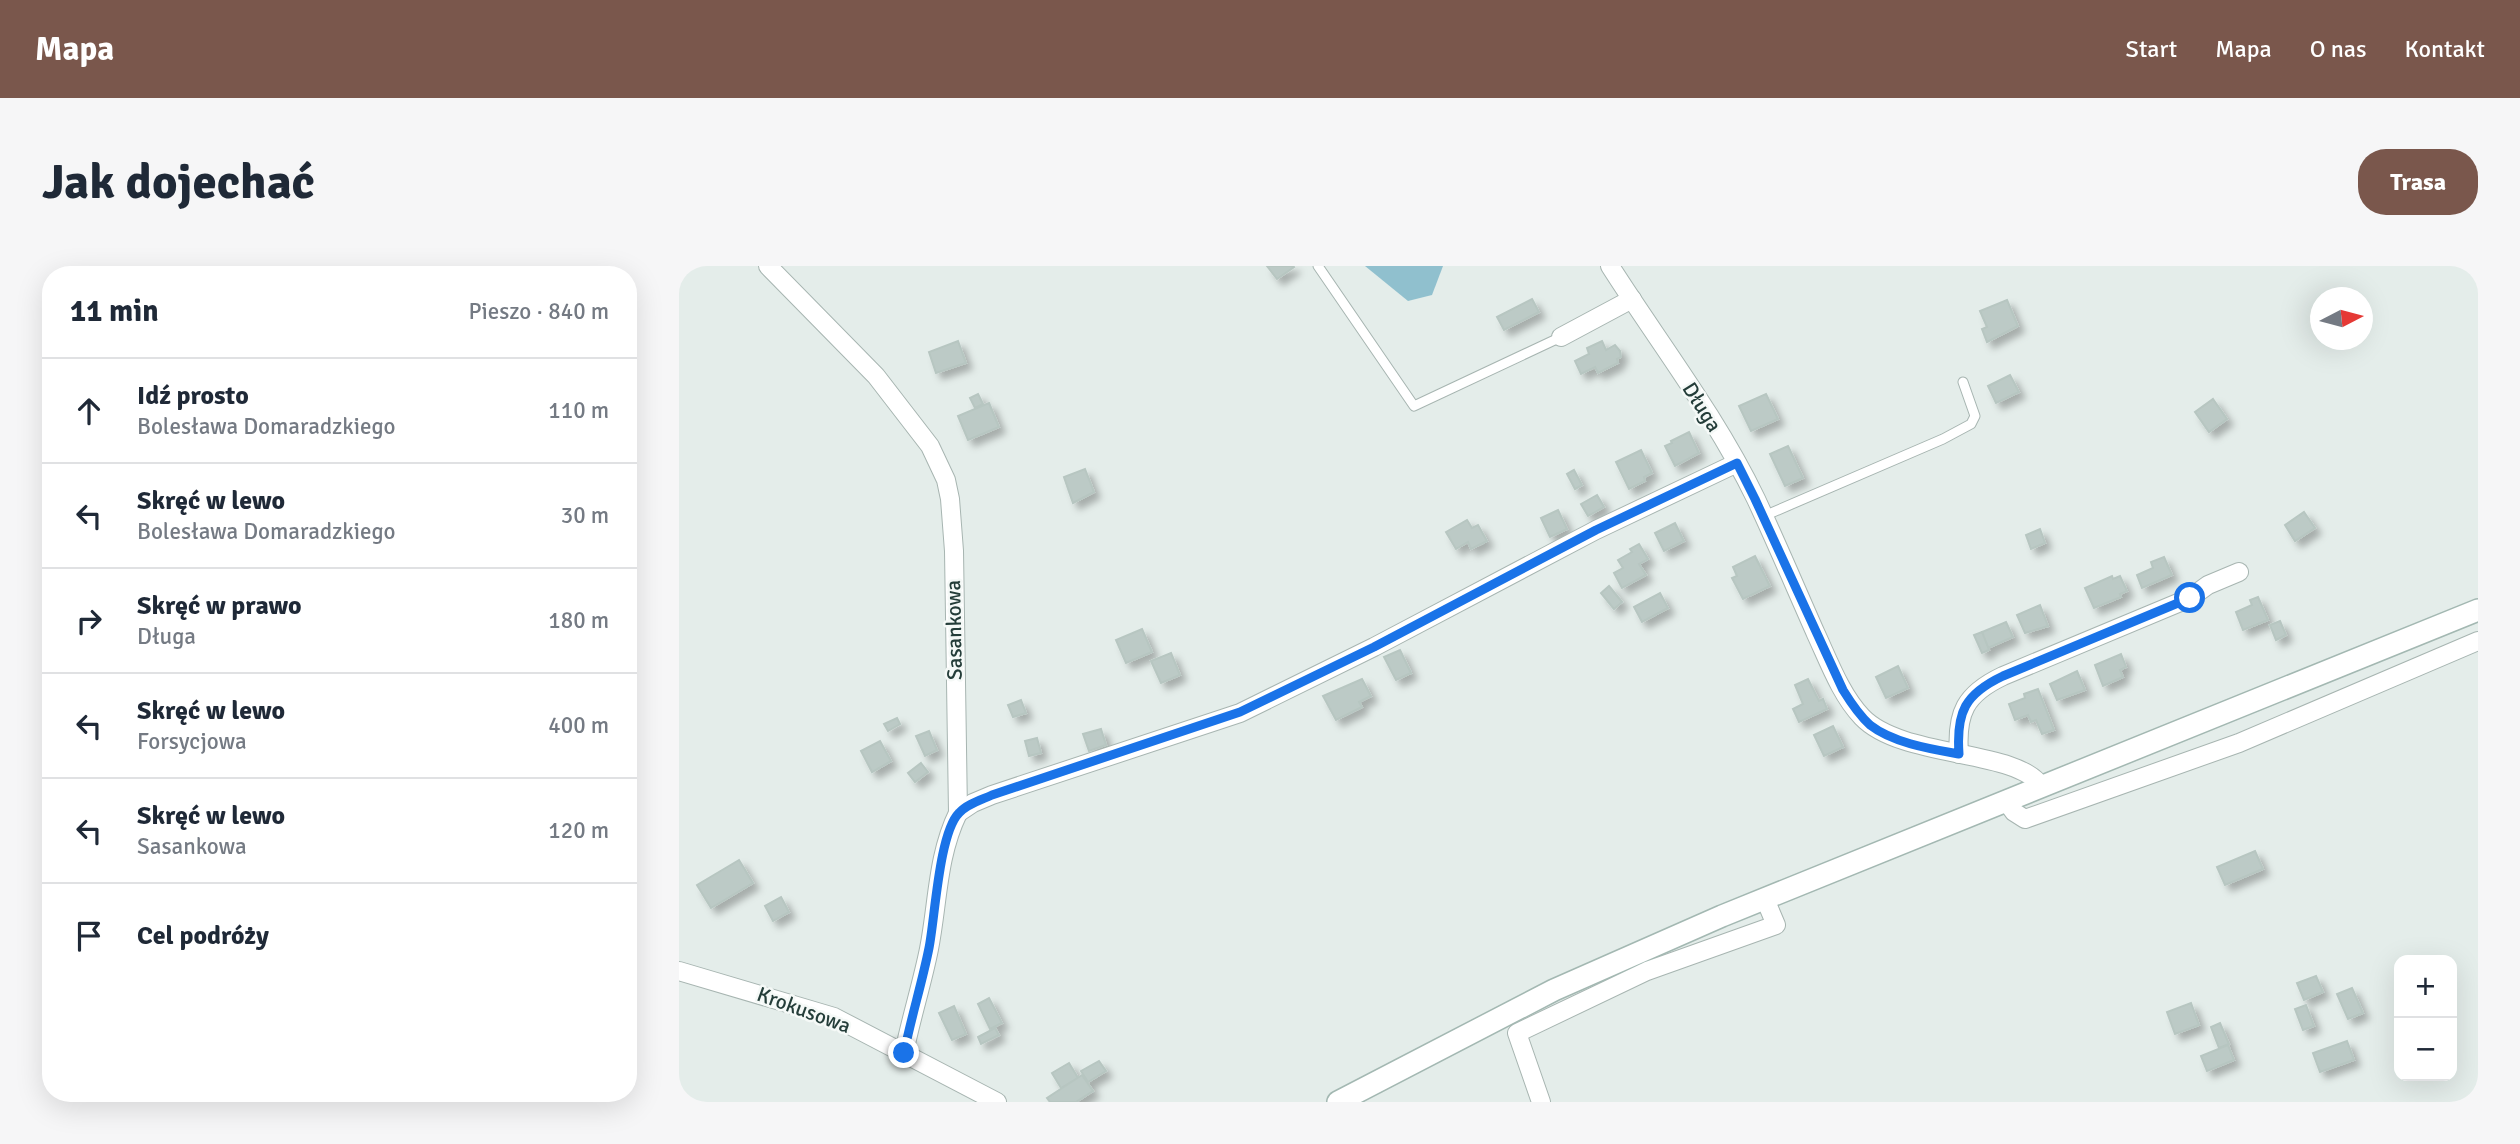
<!DOCTYPE html>
<html lang="pl">
<meta charset="utf-8">
<style>
:root{--surface:#fff;--page:#f6f6f7;--text:#1f2937;--muted:#747a83;--line:#e0e1e3;--accent:#7a574c}
body{margin:0;font-family:Signika,sans-serif;background:var(--page);color:var(--text)}
.controls{position:absolute;right:21px;bottom:21px;display:grid;overflow:hidden;border-radius:14px;box-shadow:0 7px 28px #0002}
.controls button{width:63px;height:63px;display:grid;place-items:center;padding:0;border:0;border-bottom:2px solid var(--line);background:var(--surface);color:var(--text);font:35px sans-serif}
.compass{position:absolute;left:1631px;top:21px;width:63px;height:63px;border-radius:50%;background:var(--surface);box-shadow:0 7px 28px #0002;rotate:84deg}
.stop{position:absolute;width:21px;height:21px;margin:-16px;border:5px solid #1a73e8;border-radius:50%;background:#fff}
.stop.end{background:#1a73e8;border-color:#fff;box-shadow:0 2px 7px #0008}
.list{margin:0;padding:0;list-style:none}
h2{display:flex;justify-content:space-between;align-items:center;height:91px;margin:0;padding:0 28px;font-size:30px}
h2 small{font-size:23px;font-weight:400;color:var(--muted)}
.list li{display:grid;grid-template-columns:46px 1fr auto;gap:21px;align-items:center;box-sizing:border-box;height:105px;padding:0 28px;border-top:2px solid var(--line)}
.list b{display:block;font-size:26px;white-space:nowrap}
.list p{margin:0;font-size:23px;white-space:nowrap;color:var(--muted)}
.list em{font-size:23px;font-style:normal;color:var(--muted)}
.icon{flex:none;width:38px;height:38px;fill:none;stroke:currentColor;stroke-width:2;stroke-linecap:round;stroke-linejoin:round}
.map{position:relative;flex:none;width:1799px;height:836px;overflow:hidden;border-radius:28px}
header{display:flex;align-items:center;gap:42px;box-sizing:border-box;height:98px;padding:0 35px;background:var(--accent);color:#fff}
header strong{font-size:33px}
nav{display:flex;gap:38px;margin-inline-start:auto;font-size:24px}
.intro{display:flex;align-items:center;justify-content:space-between;box-sizing:border-box;height:168px;padding:0 42px}
h1{margin:0;font-size:49px}
.button{padding:18px 32px;border-radius:28px;background:var(--accent);color:#fff;font-size:24px;font-weight:700}
main{display:flex;gap:42px;padding:0 42px}
aside{flex:1;background:var(--surface);border-radius:28px;box-shadow:0 7px 28px #0002}
.map>svg:first-child{display:block}
.water{fill:#90c0ce}
.building{fill:#bccac6;stroke:#b7c6c1;stroke-width:2;filter:url(#shadow)}
.lines{fill:none;stroke-linecap:round;stroke-linejoin:round}
.lane-casing{stroke:#a7b5b1;stroke-width:11}
.street-casing{stroke:#a7b5b1;stroke-width:20}
.secondary-casing{stroke:#a3b8b2;stroke-width:24}
.lane{stroke:#fff;stroke-width:9}
.street{stroke:#fff;stroke-width:18}
.secondary{stroke:#fff;stroke-width:21}
.route{stroke:#1a73e8;stroke-width:9}
.labels{text-anchor:middle;dominant-baseline:central;stroke-width:5;stroke-linejoin:round;paint-order:stroke}
.street-label{font-size:21px;fill:#243d39;stroke:#f5f9f7}
</style>
<header>
<strong>Mapa</strong>
<nav><a>Start</a><a>Mapa</a><a>O nas</a><a>Kontakt</a></nav>
</header>
<div class="intro"><h1>Jak dojechać</h1><a class="button">Trasa</a></div>
<main>
<aside>
<h2>11 min<small>Pieszo · 840 m</small></h2>
<ul class="list">
<li><svg class="icon" aria-label="ahead" viewBox="0 0 24 24"><path d="M12 20V5M6 11l6-6 6 6"/></svg><div><b>Idź prosto</b><p>Bolesława Domaradzkiego</p></div><em>110 m</em></li>
<li><svg class="icon" aria-label="left" viewBox="0 0 24 24"><path d="M17 20v-9H6M10 6l-5 5 5 5"/></svg><div><b>Skręć w lewo</b><p>Bolesława Domaradzkiego</p></div><em>30 m</em></li>
<li><svg class="icon" aria-label="right" viewBox="0 0 24 24"><path d="M7 20v-9h11M14 6l5 5-5 5"/></svg><div><b>Skręć w prawo</b><p>Długa</p></div><em>180 m</em></li>
<li><svg class="icon" aria-label="left" viewBox="0 0 24 24"><path d="M17 20v-9H6M10 6l-5 5 5 5"/></svg><div><b>Skręć w lewo</b><p>Forsycjowa</p></div><em>400 m</em></li>
<li><svg class="icon" aria-label="left" viewBox="0 0 24 24"><path d="M17 20v-9H6M10 6l-5 5 5 5"/></svg><div><b>Skręć w lewo</b><p>Sasankowa</p></div><em>120 m</em></li>
<li><svg class="icon" aria-label="arrive" viewBox="0 0 24 24"><path d="M6 21V4h12l-3 4 3 4H6"/></svg><div><b>Cel podróży</b></div></li>
</ul>
</aside>
<div class="map">
<svg width="1799" height="836" viewBox="0 0 1799 836">
<defs>
<filter id="shadow"><feDropShadow dx="6" dy="6" stdDeviation="3.5" flood-color="#0004"/></filter>
</defs>
<rect width="100%" height="100%" fill="#e4edea"/>
<polygon class="water" points="686,0 764,0 753,29 729,35"/>
<g class="building">
<polygon points="588,0 614,0 615,1 598,13"/>
<polygon points="853,33 860,46 825,64 818,51"/>
<polygon points="1328,34 1339,60 1308,76 1303,63 1308,61 1301,45"/>
<polygon points="279,75 287,97 257,107 250,86"/>
<polygon points="923,75 927,84 936,79 941,85 942,91 938,93 939,97 919,107 916,101 902,108 896,95 910,88 908,82"/>
<polygon points="1331,109 1340,126 1317,137 1309,120"/>
<polygon points="299,128 304,138 296,142 291,132"/>
<polygon points="1087,128 1099,153 1072,165 1060,140"/>
<polygon points="1534,133 1548,153 1530,166 1516,146"/>
<polygon points="310,137 320,161 289,174 279,150"/>
<polygon points="1010,166 1020,187 996,200 986,180 993,177 992,175"/>
<polygon points="1109,180 1124,212 1106,220 1091,188"/>
<polygon points="962,184 973,207 965,211 966,215 950,223 937,196"/>
<polygon points="406,203 415,226 394,237 385,211"/>
<polygon points="895,204 903,219 896,223 888,208"/>
<polygon points="918,229 925,241 909,250 902,238"/>
<polygon points="879,244 888,263 871,271 862,252"/>
<polygon points="1625,246 1636,262 1616,275 1606,259"/>
<polygon points="788,254 793,262 799,259 808,275 792,283 789,276 777,283 767,266"/>
<polygon points="996,257 1005,275 985,285 976,267"/>
<polygon points="1361,263 1366,277 1352,283 1347,269"/>
<polygon points="960,278 969,293 960,298 967,309 943,322 935,307 944,302 939,294 953,286 951,283"/>
<polygon points="1076,290 1091,320 1064,333 1053,312 1058,310 1054,301"/>
<polygon points="1485,291 1493,309 1463,322 1458,309 1474,302 1472,296"/>
<polygon points="1433,310 1434,313 1441,310 1448,325 1441,328 1442,331 1415,342 1406,322"/>
<polygon points="930,320 943,336 935,343 922,327"/>
<polygon points="981,327 989,342 963,356 955,341"/>
<polygon points="1579,331 1589,354 1564,364 1557,346 1573,339 1571,334"/>
<polygon points="1361,339 1369,360 1346,367 1338,349"/>
<polygon points="1601,355 1607,369 1597,374 1591,359"/>
<polygon points="1327,356 1334,371 1309,382 1303,366"/>
<polygon points="463,363 473,386 447,397 437,374"/>
<polygon points="1303,366 1310,384 1303,387 1295,369"/>
<polygon points="721,384 732,407 717,414 705,391"/>
<polygon points="492,387 501,409 482,417 472,395"/>
<polygon points="1442,388 1447,401 1441,404 1444,411 1424,420 1416,399"/>
<polygon points="1219,400 1229,422 1207,432 1197,411"/>
<polygon points="1398,405 1406,424 1378,434 1371,418"/>
<polygon points="683,413 692,430 680,436 683,441 657,454 644,430"/>
<polygon points="1129,413 1140,435 1144,433 1148,443 1120,456 1114,443 1124,438 1116,419"/>
<polygon points="1359,423 1375,464 1363,468 1357,454 1352,456 1349,449 1336,454 1330,438 1346,432 1345,428"/>
<polygon points="342,434 347,447 334,451 329,439"/>
<polygon points="218,452 221,458 209,465 205,458"/>
<polygon points="1154,460 1164,481 1145,490 1135,469"/>
<polygon points="422,463 427,479 410,485 404,468"/>
<polygon points="250,465 258,484 246,490 237,470"/>
<polygon points="358,472 362,487 350,490 346,475"/>
<polygon points="201,475 212,495 193,506 182,485"/>
<polygon points="242,497 249,506 236,516 229,507"/>
<polygon points="1576,585 1584,603 1546,619 1538,601"/>
<polygon points="60,594 74,617 32,642 18,619"/>
<polygon points="102,631 110,646 94,655 86,640"/>
<polygon points="1637,710 1644,726 1625,734 1618,717"/>
<polygon points="1673,722 1684,747 1669,753 1658,728"/>
<polygon points="310,732 323,757 311,763 299,738"/>
<polygon points="1512,737 1520,759 1496,768 1488,746"/>
<polygon points="1627,739 1635,760 1624,764 1616,743"/>
<polygon points="275,740 287,768 273,774 260,747"/>
<polygon points="1541,757 1550,778 1540,782 1532,761"/>
<polygon points="316,762 320,769 302,778 299,771"/>
<polygon points="1668,775 1675,794 1641,806 1634,787"/>
<polygon points="1549,779 1555,794 1528,805 1522,790"/>
<polygon points="420,795 427,805 409,816 402,805"/>
<polygon points="390,797 399,812 382,822 373,807"/>
<polygon points="403,809 414,825 397,836 371,836 368,832"/>
</g>
<g class="lines">
<defs>
<g id="lane">
<polyline points="639,0 735,140 882,71"/>
<polyline points="1085,250 1264,173 1292,158 1296,150 1284,116"/>
</g>
<g id="street">
<path d="M89,0L197,110L251,180L267,214L271,233L275,285L279,547C258,590 259,637 250,683C243,718 232,752 225,787"/>
<path d="M931,0C980,77 1037,150 1077,233C1098,278 1117,323 1137,368C1150,396 1162,429 1183,451C1223,493 1338,483 1362,520"/>
<polyline points="882,71 953,33"/>
<path d="M1280,488C1277,447 1286,428 1324,410L1511,332L1529,319L1560,306"/>
<polyline points="1327,535 1335,546 1346,553 1560,477 1799,375"/>
<polyline points="279,547 294,537 313,529 561,447 695,381 917,264 1058,197"/>
<polyline points="0,705 155,751 318,836"/>
<polyline points="862,836 838,767 968,705 1097,659 1086,633"/>
</g>
<polyline id="secondary" points="659,836 875,724 1043,650 1799,344"/>
</defs>
<use href="#lane" class="lane-casing"/>
<use href="#street" class="street-casing"/>
<use href="#secondary" class="secondary-casing"/>
<use href="#lane" class="lane"/>
<use href="#street" class="street"/>
<use href="#secondary" class="secondary"/>
</g>
<g class="lines">
<path class="route" d="M225,787C232,752 243,717 250,682C256,652 260,567 280,547C288,538 302,534 313,529L561,446L695,381L917,264L1058,197L1076,233L1164,424C1172,437 1180,449 1191,459C1214,477 1252,483 1280,488C1277,446 1286,428 1324,410L1511,332"/>
</g>
<g class="labels">
<g class="street-label">
<text transform="translate(1023 141) rotate(58)">Długa</text>
<text transform="translate(275 364) rotate(-91)">Sasankowa</text>
<text transform="translate(125 744) rotate(20)">Krokusowa</text>
</g>
</g>
</svg>
<div class="controls">
<button>+</button>
<button>−</button>
</div>
<svg class="compass" viewBox="-18 -18 36 36"><path d="M0-13l5 13h-10z" fill="#e53935"/><path d="M0 13l5-13h-10z" fill="#747a83"/></svg>
<div class="stop" style="left:1511px;top:332px"></div>
<div class="stop end" style="left:225px;top:787px"></div>
</div>
</main>
